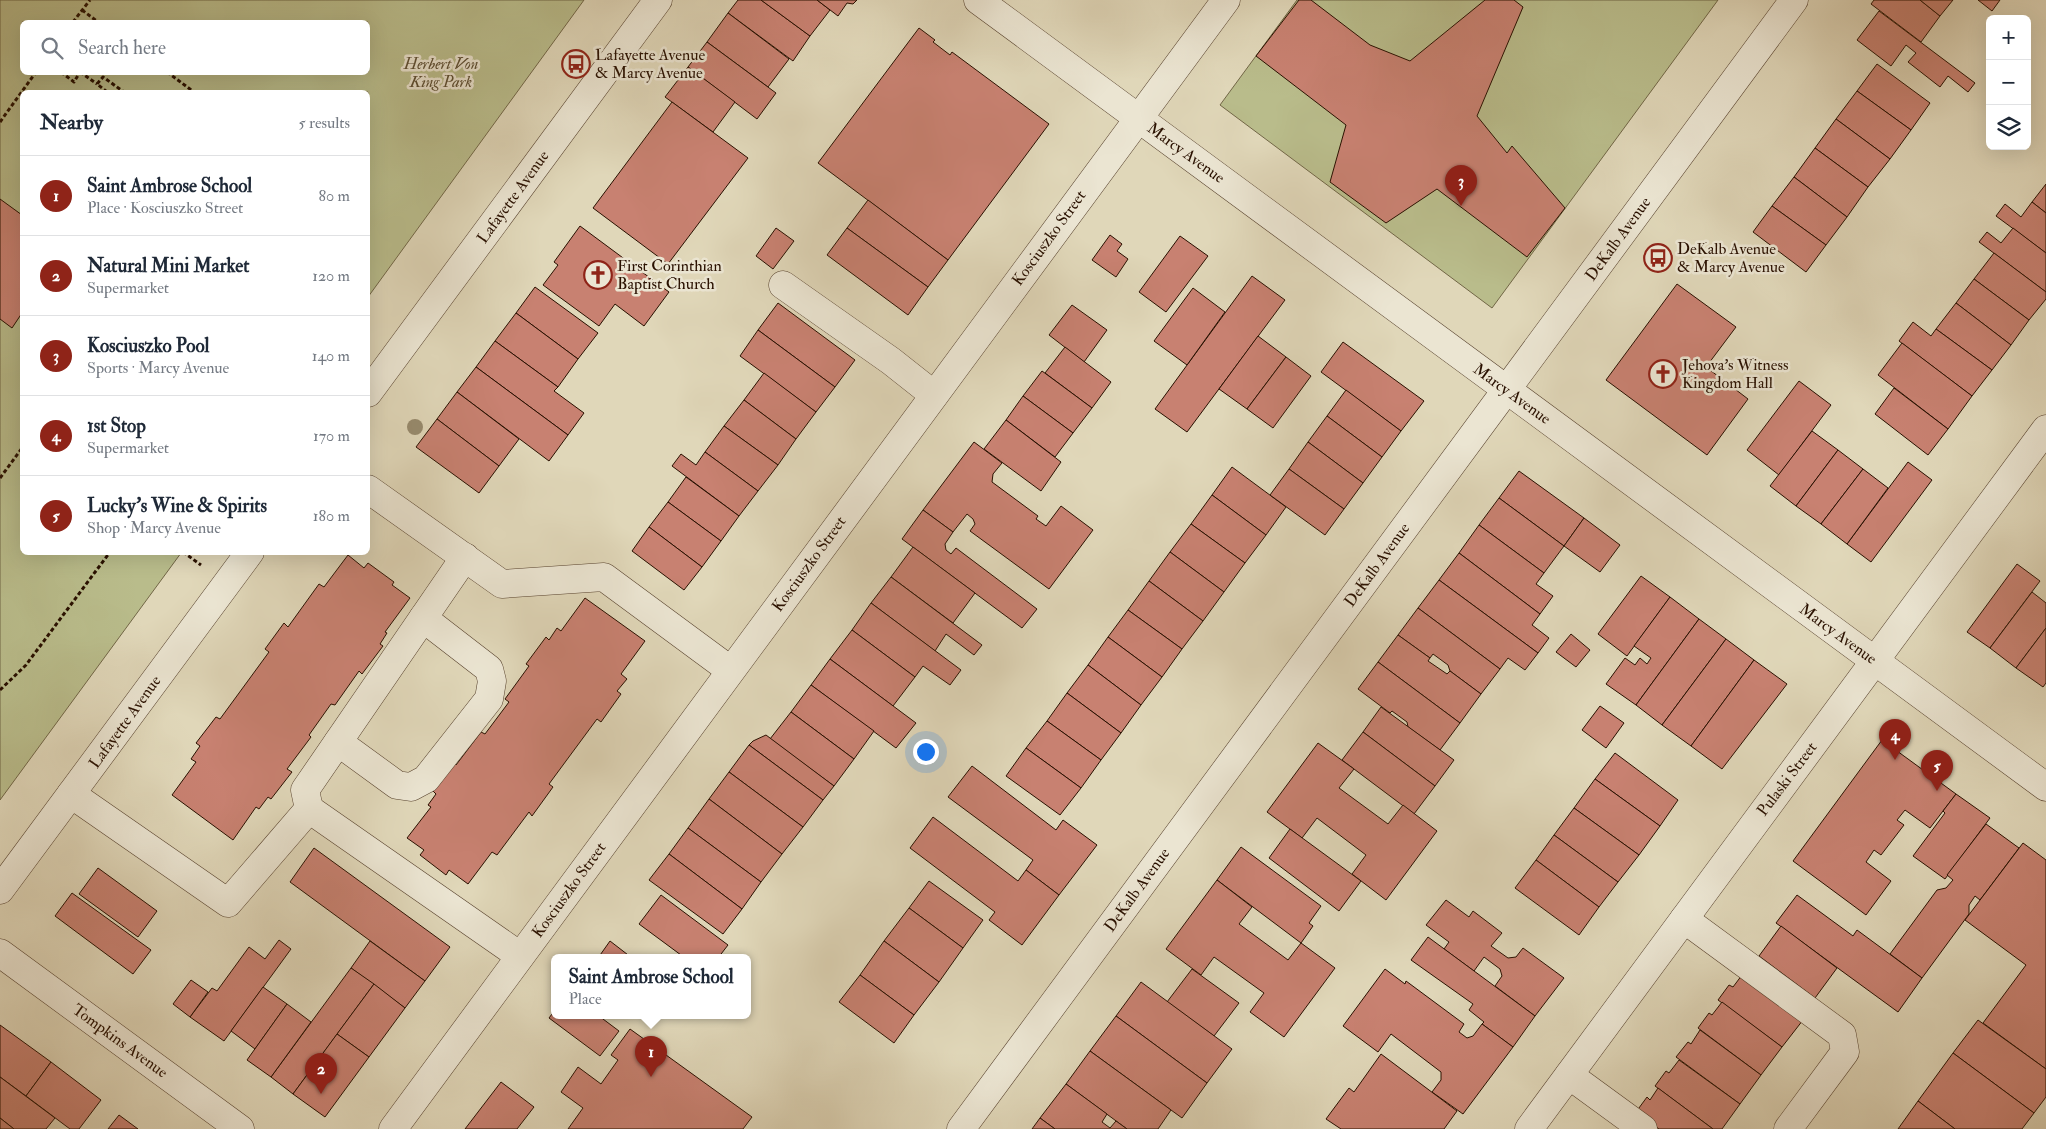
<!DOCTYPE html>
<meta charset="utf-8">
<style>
:root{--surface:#fff;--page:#f6f6f7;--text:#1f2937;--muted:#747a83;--line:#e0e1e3;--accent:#8f2418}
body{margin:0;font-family:"IM FELL Double Pica",serif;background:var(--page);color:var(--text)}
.controls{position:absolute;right:15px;top:15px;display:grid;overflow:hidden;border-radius:8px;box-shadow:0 5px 20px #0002}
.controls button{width:45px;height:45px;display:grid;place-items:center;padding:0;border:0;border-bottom:1px solid var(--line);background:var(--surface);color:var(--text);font:25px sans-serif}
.you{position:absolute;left:925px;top:751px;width:18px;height:18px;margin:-12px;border:4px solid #fff;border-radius:50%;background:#1a73e8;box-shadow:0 0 0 8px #1a73e833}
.badge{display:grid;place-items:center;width:32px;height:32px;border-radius:50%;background:var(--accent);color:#fff;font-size:16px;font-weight:700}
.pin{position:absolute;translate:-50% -41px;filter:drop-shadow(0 1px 2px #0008)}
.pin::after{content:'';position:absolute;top:26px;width:18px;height:15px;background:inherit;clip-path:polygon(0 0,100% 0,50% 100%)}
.popup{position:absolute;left:551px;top:954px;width:200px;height:65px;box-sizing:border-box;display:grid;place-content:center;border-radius:8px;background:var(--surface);filter:drop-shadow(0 1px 4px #0005);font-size:16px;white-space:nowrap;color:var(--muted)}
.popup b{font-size:19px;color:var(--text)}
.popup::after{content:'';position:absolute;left:50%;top:100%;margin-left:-10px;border:10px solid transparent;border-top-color:var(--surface)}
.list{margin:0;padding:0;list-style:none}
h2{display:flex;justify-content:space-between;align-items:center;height:65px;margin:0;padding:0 20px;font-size:21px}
h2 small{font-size:16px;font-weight:400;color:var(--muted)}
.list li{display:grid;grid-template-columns:32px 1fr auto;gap:15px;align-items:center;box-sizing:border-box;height:80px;padding:0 20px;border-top:1px solid var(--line)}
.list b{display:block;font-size:19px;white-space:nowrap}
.list p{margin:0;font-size:16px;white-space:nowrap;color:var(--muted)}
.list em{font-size:16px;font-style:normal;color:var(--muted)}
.icon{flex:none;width:28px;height:28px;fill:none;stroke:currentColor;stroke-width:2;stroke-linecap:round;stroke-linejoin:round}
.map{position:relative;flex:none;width:2046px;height:1129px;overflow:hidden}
.search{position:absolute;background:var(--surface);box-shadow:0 5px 20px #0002;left:20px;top:20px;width:350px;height:55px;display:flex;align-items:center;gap:12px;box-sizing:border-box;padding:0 18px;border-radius:8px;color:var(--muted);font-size:19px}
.panel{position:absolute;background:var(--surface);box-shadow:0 5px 20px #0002;left:20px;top:90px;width:350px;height:465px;border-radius:8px}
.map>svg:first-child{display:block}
.green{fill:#b9bc8b;stroke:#716646;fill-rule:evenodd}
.building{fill:#c88171;stroke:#291000}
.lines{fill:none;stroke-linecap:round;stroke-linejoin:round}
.minor-casing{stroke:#57422e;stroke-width:29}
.path{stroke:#291000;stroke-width:3;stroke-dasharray:4 2.5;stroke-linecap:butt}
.minor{stroke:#ebe5d2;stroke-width:28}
.tree{fill:#978b6e}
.labels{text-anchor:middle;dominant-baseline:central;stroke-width:5;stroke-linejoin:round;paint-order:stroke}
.poi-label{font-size:16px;fill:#291000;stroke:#ebe5d2;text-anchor:start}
.park-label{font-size:16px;font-style:italic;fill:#5b4c31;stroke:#ebe5d2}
.street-label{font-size:16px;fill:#291000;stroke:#ebe5d2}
</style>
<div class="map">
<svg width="2046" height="1129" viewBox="0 0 2046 1129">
<rect width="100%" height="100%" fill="#e0d7b9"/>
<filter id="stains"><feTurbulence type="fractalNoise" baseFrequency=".004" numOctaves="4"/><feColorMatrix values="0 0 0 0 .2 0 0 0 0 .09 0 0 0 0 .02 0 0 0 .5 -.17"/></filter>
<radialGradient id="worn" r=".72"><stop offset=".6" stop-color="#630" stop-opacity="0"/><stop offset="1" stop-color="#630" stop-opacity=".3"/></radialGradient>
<g class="green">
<path d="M0,0H584L368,297V92H22V552L181,553L0,800ZM22,22H368V72H22Z"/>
<polygon points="1297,0 1718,0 1492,308 1220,105"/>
</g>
<g class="building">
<polygon points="738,0 761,0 810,36 793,61 728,13"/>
<polygon points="761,0 817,0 830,10 810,36"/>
<polygon points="817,0 857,0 853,4 847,3 838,16"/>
<polygon points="1299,0 1311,0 1370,45 1410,61 1485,0 1514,0 1523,7 1477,116 1507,153 1512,146 1565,208 1527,257 1437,189 1386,223 1330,182 1346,125 1256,56"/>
<polygon points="1874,0 1920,0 1940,16 1921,42 1871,4"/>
<polygon points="1920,0 1953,0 1940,16"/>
<polygon points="1978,0 2000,0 1992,11"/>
<polygon points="1879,11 1975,83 1968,92 1948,76 1940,87 1908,62 1916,53 1906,45 1891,66 1857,40"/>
<polygon points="728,13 789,59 768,87 707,42"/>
<polygon points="919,28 935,40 933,42 950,55 952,52 1049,124 948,260 818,163"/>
<polygon points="707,42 776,93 757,119 688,67"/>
<polygon points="1877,64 1930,103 1911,130 1857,91"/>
<polygon points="688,67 735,102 713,132 665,97"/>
<polygon points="1857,91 1911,130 1890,159 1836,119"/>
<polygon points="672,102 748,158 668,264 593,208"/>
<polygon points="1836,119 1890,159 1868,187 1815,148"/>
<polygon points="1815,148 1868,187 1847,217 1794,177"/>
<polygon points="1794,177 1847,217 1826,245 1772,206"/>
<polygon points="2046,184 2046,213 2032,202"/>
<polygon points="0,199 22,215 22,313 12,328 0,319"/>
<polygon points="868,200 948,260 928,287 847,228"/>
<polygon points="2032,202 2046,213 2046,253 1996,216 2005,204 2021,217"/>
<polygon points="1772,206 1826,245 1806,272 1753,232"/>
<polygon points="580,226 669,292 644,326 615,304 599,326 543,285 558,265 554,262"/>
<polygon points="776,228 794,241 773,269 756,256"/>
<polygon points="847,228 928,287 908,315 827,255"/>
<polygon points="2013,228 2046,253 2046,292 1979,242 1987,232 2001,243"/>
<polygon points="1110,235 1122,244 1117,251 1128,259 1116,277 1092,260"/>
<polygon points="1180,236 1208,256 1166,312 1139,292"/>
<polygon points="1994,253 2046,292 2046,299 2029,320 1974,279"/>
<polygon points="1252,276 1285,300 1187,432 1155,409"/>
<polygon points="1974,279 2029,320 2011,345 1956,303"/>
<polygon points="1677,284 1736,327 1706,367 1748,399 1707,455 1606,380"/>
<polygon points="535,287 598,333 578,359 516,313"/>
<polygon points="1193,288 1225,312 1187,365 1154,341"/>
<polygon points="778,303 855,360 835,387 758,330"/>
<polygon points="1956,303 2011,345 1992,370 1936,329"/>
<polygon points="1072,305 1107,330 1084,362 1049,335"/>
<polygon points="516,313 578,359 558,387 495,341"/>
<polygon points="1913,322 1931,336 1936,329 1992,370 1972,396 1899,341"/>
<polygon points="758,330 835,387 816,412 740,356"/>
<polygon points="1258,336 1286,357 1247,409 1219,389"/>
<polygon points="495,341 558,387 554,391 584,413 568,435 476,367"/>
<polygon points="1343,342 1424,401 1401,431 1321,372"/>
<polygon points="1902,343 1972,396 1948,429 1878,375"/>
<polygon points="1065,347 1111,382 1092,408 1045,373"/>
<polygon points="1286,357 1311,376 1273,428 1247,409"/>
<polygon points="476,367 568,435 549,461 457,392"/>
<polygon points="1042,371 1092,408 1073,433 1023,396"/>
<polygon points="764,373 816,412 796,439 744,400"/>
<polygon points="1799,381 1831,405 1779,475 1747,450"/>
<polygon points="1894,388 1948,429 1928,455 1875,414"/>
<polygon points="1346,390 1401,431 1382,457 1327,416"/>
<polygon points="457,392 519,439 499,466 437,419"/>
<polygon points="1023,396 1073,433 1055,457 1006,420"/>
<polygon points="744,400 796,439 778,465 724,426"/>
<polygon points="1327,416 1382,457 1363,483 1308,442"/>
<polygon points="437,419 499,466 479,493 416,447"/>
<polygon points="1006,420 1061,462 1041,491 984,449"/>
<polygon points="724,426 778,465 758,491 705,452"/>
<polygon points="1812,431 1838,450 1796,506 1770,486"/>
<polygon points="974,442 1002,463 993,474 992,482 1038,516 1036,519 1046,526 1061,506 1093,530 1049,589 970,531 975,524 973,519 967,514 953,532 923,510"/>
<polygon points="1308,442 1363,483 1344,509 1289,469"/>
<polygon points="1838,450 1863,469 1821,524 1796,506"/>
<polygon points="705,452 758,491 739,516 672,466 681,454 696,465"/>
<polygon points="1908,462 1932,480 1871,562 1847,544"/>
<polygon points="1232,467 1286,507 1266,535 1212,495"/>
<polygon points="1289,469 1344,509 1325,535 1270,495"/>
<polygon points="1863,469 1888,488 1847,544 1821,524"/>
<polygon points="1519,471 1584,518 1564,546 1499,498"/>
<polygon points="686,477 739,516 721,541 668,502"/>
<polygon points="1212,495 1266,535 1245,563 1191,524"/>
<polygon points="1499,498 1564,546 1544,573 1479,525"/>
<polygon points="668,502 721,541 702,567 649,527"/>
<polygon points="923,510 953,532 945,544 946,550 951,554 956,548 1037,609 1022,628 902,539"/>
<polygon points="1584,518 1620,545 1600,572 1564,546"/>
<polygon points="1191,524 1245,563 1224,592 1170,552"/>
<polygon points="1479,525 1544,573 1536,584 1553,596 1540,614 1459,553"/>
<polygon points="649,527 702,567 684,590 632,551"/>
<polygon points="913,547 975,593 953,623 891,577"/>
<polygon points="1170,552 1224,592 1203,621 1149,581"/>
<polygon points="1459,553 1540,614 1532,625 1549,638 1538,653 1439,580"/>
<polygon points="348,555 364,568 368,563 394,582 392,585 410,598 385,632 387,633 380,644 383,646 362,674 359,671 335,705 331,704 309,735 311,737 287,769 292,772 271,799 268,797 259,809 256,807 233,840 172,795 196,762 191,759 200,746 196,743 216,717 220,719 269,652 265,649 284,623 288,627 319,584 324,587"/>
<polygon points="2017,564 2040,581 1990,648 1967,632"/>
<polygon points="1641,576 1670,597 1627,656 1598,634"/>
<polygon points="891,577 982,645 974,655 946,634 935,651 871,603"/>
<polygon points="1439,580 1538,653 1525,670 1508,658 1500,669 1418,608"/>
<polygon points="1149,581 1203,621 1182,649 1128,610"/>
<polygon points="2032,592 2046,603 2046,628 2016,668 1990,648"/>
<polygon points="1670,597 1699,619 1636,705 1606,684 1625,658 1635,665 1640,658 1647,664 1651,658 1634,646"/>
<polygon points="585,598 645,641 621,674 627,679 617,691 621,694 601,722 597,719 549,784 553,787 532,816 529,812 497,855 492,852 468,884 449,870 446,875 420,855 424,850 407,838 431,807 428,805 436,794 433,791 453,762 456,765 481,732 485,734 509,702 505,699 529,666 526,664 546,637 549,640 557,628 561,631"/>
<polygon points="871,603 961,670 950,685 923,666 915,677 852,630"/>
<polygon points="1418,608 1500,669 1481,694 1450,671 1448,665 1433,654 1430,658 1398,635"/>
<polygon points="1128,610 1182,649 1162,677 1108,637"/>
<polygon points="1699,619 1726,639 1662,725 1636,705"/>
<polygon points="2046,628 2046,683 2043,687 2016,668"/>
<polygon points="852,630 915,677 893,706 830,659"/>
<polygon points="1571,634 1590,650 1576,667 1556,652"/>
<polygon points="1398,635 1430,658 1428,661 1447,674 1450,671 1481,694 1460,723 1378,662"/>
<polygon points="1108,637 1162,677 1141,705 1088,665"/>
<polygon points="1726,639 1754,660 1691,746 1662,725"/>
<polygon points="830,659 916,723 896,748 811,685"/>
<polygon points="1754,660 1787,684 1722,769 1691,746"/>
<polygon points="1378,662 1460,723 1440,750 1408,727 1407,722 1392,711 1390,713 1358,689"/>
<polygon points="1088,665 1141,705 1121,733 1067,693"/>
<polygon points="811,685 874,731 854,759 791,712"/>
<polygon points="1067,693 1121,733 1101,760 1047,721"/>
<polygon points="1600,706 1624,723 1606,748 1582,730"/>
<polygon points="1381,707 1454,760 1435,786 1363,732"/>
<polygon points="791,712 854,759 834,786 770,739"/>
<polygon points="1047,721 1101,760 1081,788 1026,748"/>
<polygon points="1363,732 1435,786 1414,814 1342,760"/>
<polygon points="766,735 834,786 823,800 749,745 753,741"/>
<polygon points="1882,740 1956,794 1930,828 1905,810 1897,820 1904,825 1881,855 1874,850 1866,862 1891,881 1866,915 1793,861"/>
<polygon points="1318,743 1354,769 1339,788 1388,824 1403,805 1437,831 1386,900 1352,874 1366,855 1317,818 1302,838 1267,812"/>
<polygon points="749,745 823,800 803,827 729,772"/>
<polygon points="1026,748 1081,788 1060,815 1006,776"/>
<polygon points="1615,753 1678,800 1660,826 1595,779"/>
<polygon points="972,766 1056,830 1063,820 1097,845 1059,895 1026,870 1033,860 948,797"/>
<polygon points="729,772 803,827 782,854 709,799"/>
<polygon points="1595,779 1660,826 1639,855 1574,808"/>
<polygon points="1956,794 1990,818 1945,879 1913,856 1945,813 1943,811"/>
<polygon points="709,799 782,854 761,882 688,828"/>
<polygon points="1574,808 1639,855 1618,882 1554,835"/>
<polygon points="933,817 1018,881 1026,870 1059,895 1022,945 989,920 995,912 910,848"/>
<polygon points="1986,824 2019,848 1980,900 1975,896 1969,905 1969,914 1922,978 1890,954 1937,890 1946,888 1953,880 1947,875"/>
<polygon points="688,828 761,882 742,909 669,854"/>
<polygon points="1290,829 1361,881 1339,911 1269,858"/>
<polygon points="1554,835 1618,882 1599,907 1536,860"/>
<polygon points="2023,843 2046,860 2046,1069 1983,1023 2026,965 1965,920"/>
<polygon points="1241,847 1321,906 1309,923 1313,926 1301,943 1217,880"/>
<polygon points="314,848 450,947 425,981 290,882"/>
<polygon points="669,854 742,909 723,934 649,880"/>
<polygon points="1536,860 1599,907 1579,935 1515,888"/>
<polygon points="98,868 157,911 138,937 79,894"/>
<polygon points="1217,880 1252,907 1239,924 1288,960 1301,943 1335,968 1284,1037 1250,1012 1264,993 1214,957 1201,975 1166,949"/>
<polygon points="929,881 983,920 963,948 909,908"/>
<polygon points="72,893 151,950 133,974 55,916"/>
<polygon points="661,895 728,945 718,958 685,958 639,924"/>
<polygon points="1797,895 1853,936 1857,930 1922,978 1898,1012 1776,923"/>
<polygon points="1446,900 1469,917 1473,911 1502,933 1491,946 1508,958 1516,957 1523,948 1564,978 1535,1016 1495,986 1502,976 1500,969 1484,957 1474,971 1444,949 1449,942 1426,925"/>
<polygon points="909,908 963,948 939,982 884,941"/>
<polygon points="1781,926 1837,968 1815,998 1759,956"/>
<polygon points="1428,937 1535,1016 1513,1047 1482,1024 1484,1022 1469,1010 1473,1004 1411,960"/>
<polygon points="279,940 291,949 224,1041 190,1017 212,988 217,991 249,947 265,959"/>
<polygon points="370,941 425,981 405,1008 351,968"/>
<polygon points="610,941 632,958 598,958"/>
<polygon points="884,941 939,982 914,1015 860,975"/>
<polygon points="351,968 374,984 293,1094 271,1077"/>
<polygon points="1192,969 1239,1003 1214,1036 1167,1002"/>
<polygon points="1385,969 1405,984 1406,981 1464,1024 1459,1032 1467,1038 1473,1036 1482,1024 1513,1047 1463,1114 1432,1092 1441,1080 1441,1072 1391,1034 1378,1052 1343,1026"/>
<polygon points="860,975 914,1015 894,1043 839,1002"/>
<polygon points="1742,975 1803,1020 1782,1047 1718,1000 1729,985 1733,987"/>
<polygon points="191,980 208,992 190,1017 173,1004"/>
<polygon points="1141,982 1232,1049 1207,1083 1116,1016"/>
<polygon points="374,984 405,1008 369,1057 337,1034"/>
<polygon points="263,987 287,1004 255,1049 231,1031"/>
<polygon points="1722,1002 1782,1047 1761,1075 1698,1028 1709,1013 1712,1015"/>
<polygon points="287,1004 311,1022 271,1077 247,1060"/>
<polygon points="555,1010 555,1016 599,1016 619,1031 600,1056 549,1018"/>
<polygon points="1116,1016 1207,1083 1182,1118 1090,1051"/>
<polygon points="1978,1020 2046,1069 2046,1097 2034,1113 1953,1053"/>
<polygon points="0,1025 51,1062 26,1096 0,1077"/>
<polygon points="630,1029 752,1117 743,1129 568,1129 583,1108 561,1092 578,1067 601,1084 618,1060 611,1055"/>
<polygon points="1700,1030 1761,1075 1740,1104 1676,1057 1688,1042 1691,1044"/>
<polygon points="337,1034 369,1057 325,1117 293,1094"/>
<polygon points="1090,1051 1171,1110 1158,1129 1127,1129 1066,1084"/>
<polygon points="1953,1053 2034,1113 2022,1129 1955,1129 1918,1101"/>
<polygon points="1381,1054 1457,1111 1444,1129 1341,1129 1326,1119 1349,1088 1354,1092"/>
<polygon points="1679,1060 1740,1104 1722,1129 1713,1129 1655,1086 1666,1071 1669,1073"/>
<polygon points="51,1062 101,1100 79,1129 70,1129 26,1096"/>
<polygon points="0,1077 55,1118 46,1129 14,1129 0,1118"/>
<polygon points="501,1082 534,1107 517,1129 465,1129"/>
<polygon points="1066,1084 1107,1114 1102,1122 1110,1128 1116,1121 1127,1129 1055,1129 1040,1118"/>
<polygon points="1658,1088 1713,1129 1659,1129 1636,1112 1647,1097 1650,1100"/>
<polygon points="1918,1101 1955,1129 1898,1129"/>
<polygon points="119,1115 138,1129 108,1129"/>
<polygon points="0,1118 14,1129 0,1129"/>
<polygon points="1040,1118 1055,1129 1032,1129"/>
</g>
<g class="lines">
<defs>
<g id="minor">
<polyline points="978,0 2046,787"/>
<polyline points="783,285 891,361 934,395"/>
<polyline points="368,393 658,0"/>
<polyline points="368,489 502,584 604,577 730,670"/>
<polyline points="338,742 397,785 411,787 426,779 489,699 492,681 489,669 423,618"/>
<polyline points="71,794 228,903 309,809 520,956"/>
<polyline points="309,809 305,790 465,557"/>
<polyline points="0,890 250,552"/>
<polyline points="1684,919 1842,1035 1845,1052 1788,1129"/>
<polyline points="0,953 240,1129"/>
<polyline points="1569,1075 1643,1129"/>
<polyline points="393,1129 1226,0"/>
<polyline points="961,1129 1794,0"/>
<polyline points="1529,1129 2046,429"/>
</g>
</defs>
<use href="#minor" class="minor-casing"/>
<g class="path">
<polyline points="82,10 98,22"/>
<polyline points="73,22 90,0"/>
<polyline points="61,72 74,82 80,72"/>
<polyline points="80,72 97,84"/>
<polyline points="167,72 194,92"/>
<polyline points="107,92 97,84 103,77 124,92"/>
<polyline points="0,122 36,72"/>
<polyline points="0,478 22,448"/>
<polyline points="183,552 201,565"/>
<polyline points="0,690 26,665 110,552"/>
</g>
<use href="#minor" class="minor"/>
</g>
<circle class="tree" cx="415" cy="427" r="8"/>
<defs>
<symbol id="bus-ring" viewBox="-11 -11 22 22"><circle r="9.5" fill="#ebe5d2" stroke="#8f2418" stroke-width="1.5"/><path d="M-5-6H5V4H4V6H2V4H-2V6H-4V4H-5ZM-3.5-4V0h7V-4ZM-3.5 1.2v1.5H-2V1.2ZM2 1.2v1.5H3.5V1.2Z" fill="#8f2418"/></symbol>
<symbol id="church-ring" viewBox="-11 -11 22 22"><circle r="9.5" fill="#ebe5d2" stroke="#8f2418" stroke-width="1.5"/><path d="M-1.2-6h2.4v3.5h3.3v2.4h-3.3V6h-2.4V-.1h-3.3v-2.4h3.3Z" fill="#8f2418"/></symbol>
</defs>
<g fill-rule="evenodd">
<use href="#bus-ring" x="560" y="48" width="32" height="32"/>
<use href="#bus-ring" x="1642" y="242" width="32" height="32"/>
<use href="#church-ring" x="582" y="259" width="32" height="32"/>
<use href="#church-ring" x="1647" y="358" width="32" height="32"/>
</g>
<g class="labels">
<g class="poi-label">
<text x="595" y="55">Lafayette Avenue<tspan x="595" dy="18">&amp; Marcy Avenue</tspan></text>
<text x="1677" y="249">DeKalb Avenue<tspan x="1677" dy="18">&amp; Marcy Avenue</tspan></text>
<text x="617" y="266">First Corinthian<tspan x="617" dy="18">Baptist Church</tspan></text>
<text x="1682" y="365">Jehova's Witness<tspan x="1682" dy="18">Kingdom Hall</tspan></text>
</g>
<g class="park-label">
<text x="441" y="64">Herbert Von<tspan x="441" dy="18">King Park</tspan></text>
</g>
<g class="street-label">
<text transform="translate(1186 153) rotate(36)">Marcy Avenue</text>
<text transform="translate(513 197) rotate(-54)">Lafayette Avenue</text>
<text transform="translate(1049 238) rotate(-54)">Kosciuszko Street</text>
<text transform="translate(1618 239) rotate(-54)">DeKalb Avenue</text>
<text transform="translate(1512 394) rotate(36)">Marcy Avenue</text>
<text transform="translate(809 564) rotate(-54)">Kosciuszko Street</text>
<text transform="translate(1377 565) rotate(-54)">DeKalb Avenue</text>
<text transform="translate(1838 634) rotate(36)">Marcy Avenue</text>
<text transform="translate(125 722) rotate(-54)">Lafayette Avenue</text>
<text transform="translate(1787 779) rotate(-53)">Pulaski Street</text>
<text transform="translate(569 890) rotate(-54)">Kosciuszko Street</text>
<text transform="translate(1137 890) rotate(-54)">DeKalb Avenue</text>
<text transform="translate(120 1041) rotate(36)">Tompkins Avenue</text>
</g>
</g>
<rect width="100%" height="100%" filter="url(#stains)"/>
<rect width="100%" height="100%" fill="url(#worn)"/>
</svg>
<div class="controls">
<button>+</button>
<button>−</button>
<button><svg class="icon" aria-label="layers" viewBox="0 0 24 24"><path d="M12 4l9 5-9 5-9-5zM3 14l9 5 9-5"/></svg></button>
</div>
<div class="you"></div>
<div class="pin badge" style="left:651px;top:1077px">1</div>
<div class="popup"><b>Saint Ambrose School</b>Place</div>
<div class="pin badge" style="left:321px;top:1094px">2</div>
<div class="pin badge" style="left:1461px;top:206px">3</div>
<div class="pin badge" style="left:1895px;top:760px">4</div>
<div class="pin badge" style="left:1937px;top:791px">5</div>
<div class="search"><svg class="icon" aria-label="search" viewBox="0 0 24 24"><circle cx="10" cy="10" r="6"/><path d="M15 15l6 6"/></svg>Search here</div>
<section class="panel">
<h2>Nearby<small>5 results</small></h2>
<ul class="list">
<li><span class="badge">1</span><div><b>Saint Ambrose School</b><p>Place · Kosciuszko Street</p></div><em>80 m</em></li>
<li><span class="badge">2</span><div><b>Natural Mini Market</b><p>Supermarket</p></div><em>120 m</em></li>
<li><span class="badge">3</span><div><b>Kosciuszko Pool</b><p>Sports · Marcy Avenue</p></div><em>140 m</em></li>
<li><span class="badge">4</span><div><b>1st Stop</b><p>Supermarket</p></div><em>170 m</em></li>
<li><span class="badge">5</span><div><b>Lucky's Wine &amp; Spirits</b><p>Shop · Marcy Avenue</p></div><em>180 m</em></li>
</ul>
</section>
</div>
